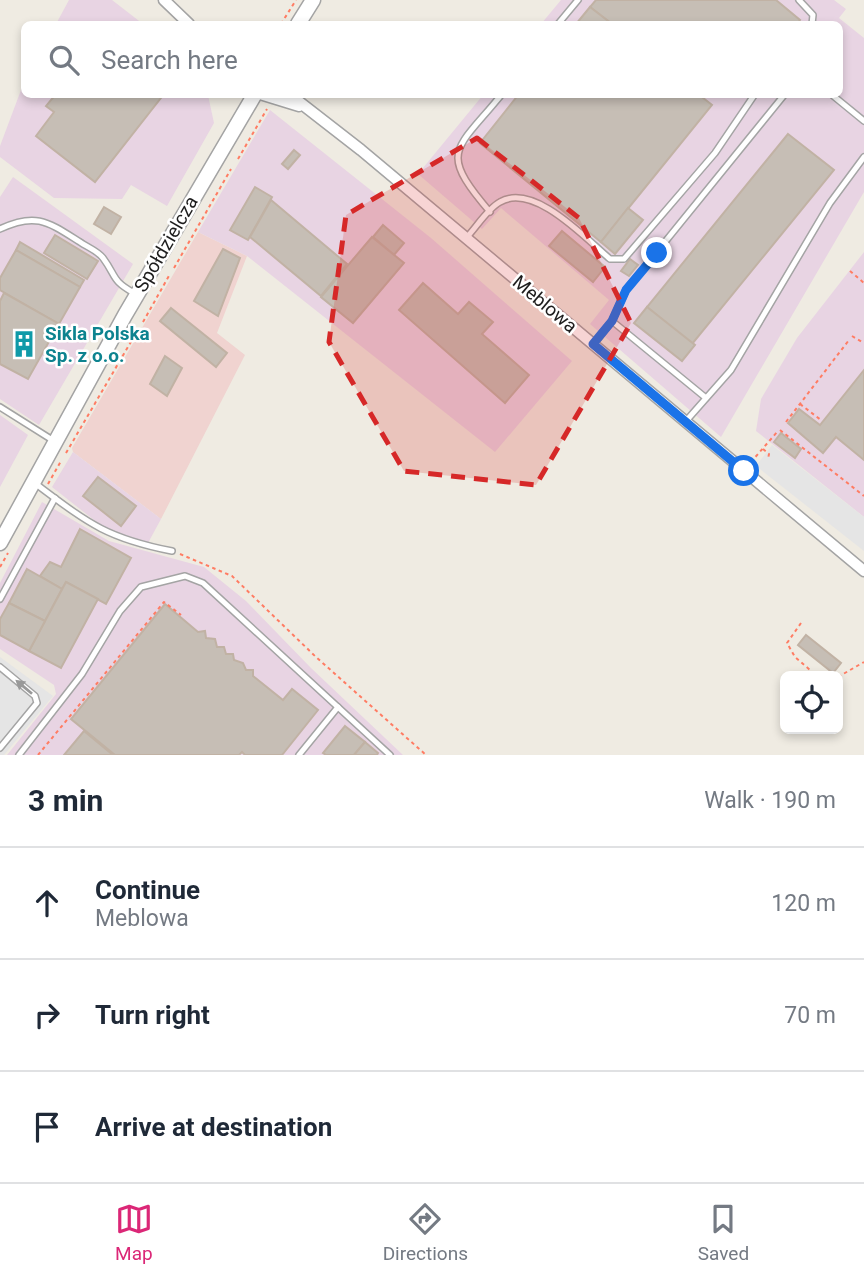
<!DOCTYPE html>
<meta charset="utf-8">
<style>
:root{--surface:#fff;--page:#f6f6f7;--text:#1f2937;--muted:#747a83;--line:#e0e1e3;--accent:#db2777}
body{margin:0;font-family:Roboto,sans-serif;background:var(--page);color:var(--text)}
.controls{position:absolute;right:21px;bottom:21px;display:grid;overflow:hidden;border-radius:10px;box-shadow:0 4px 10px #0003}
.controls button{width:63px;height:63px;display:grid;place-items:center;padding:0;border:0;border-bottom:2px solid var(--line);background:var(--surface);color:var(--text);font:35px sans-serif}
.stop{position:absolute;width:21px;height:21px;margin:-16px;border:5px solid #1a73e8;border-radius:50%;background:#fff}
.stop.end{background:#1a73e8;border-color:#fff;box-shadow:0 2px 7px #0008}
.list{margin:0;padding:0;list-style:none}
h2{display:flex;justify-content:space-between;align-items:center;height:91px;margin:0;padding:0 28px;font-size:30px}
h2 small{font-size:23px;font-weight:400;color:var(--muted)}
.list li{display:grid;grid-template-columns:46px 1fr auto;gap:21px;align-items:center;box-sizing:border-box;height:112px;padding:0 28px;border-top:2px solid var(--line)}
.list b{display:block;font-size:26px;white-space:nowrap}
.list p{margin:0;font-size:23px;white-space:nowrap;color:var(--muted)}
.list em{font-size:23px;font-style:normal;color:var(--muted)}
.icon{flex:none;width:38px;height:38px;fill:none;stroke:currentColor;stroke-width:2;stroke-linecap:round;stroke-linejoin:round}
.map{position:relative;flex:none;width:864px;height:755px;overflow:hidden}
.search{position:absolute;background:var(--surface);box-shadow:0 4px 10px #0003;left:21px;right:21px;top:21px;height:77px;display:flex;align-items:center;gap:18px;box-sizing:border-box;padding:0 24px;border-radius:10px;color:var(--muted);font-size:26px}
.sheet{height:427px;background:var(--surface)}
nav{display:flex;justify-content:space-around;align-items:center;box-sizing:border-box;height:98px;border-top:2px solid var(--line);background:var(--surface);font-size:19px;color:var(--muted)}
nav a{display:grid;justify-items:center;gap:4px}
nav .on{color:var(--accent)}
.map>svg:first-child{display:block}
.commercial{fill:#f0d3d0}
.industrial{fill:#e8d4e3}
.parking{fill:#e5e5e5}
.building{fill:#c6beb5;stroke:#c1b2a4;stroke-width:2}
.lines{fill:none;stroke-linecap:round;stroke-linejoin:round}
.service-casing{stroke:#a4a4a4;stroke-width:8}
.minor-casing{stroke:#a4a4a4;stroke-width:13}
.tertiary-casing{stroke:#a4a4a4;stroke-width:17}
.path{stroke:#ff7c63;stroke-width:2;stroke-dasharray:3.5 3.5;stroke-linecap:butt}
.service{stroke:#fff;stroke-width:5}
.minor{stroke:#fff;stroke-width:10}
.tertiary{stroke:#fff;stroke-width:14}
.oneway{fill:#999}
.route{stroke:#1a73e8;stroke-width:9}
.marked{fill:#d62828;fill-opacity:0.2;stroke:#d62828;stroke-width:5;stroke-dasharray:14 9;stroke-linejoin:round}
.labels{text-anchor:middle;dominant-baseline:central;stroke-width:5;stroke-linejoin:round;paint-order:stroke}
.street-label{font-size:19px;fill:#1d1d1d;stroke:#fff}
.culture-label{font-size:19px;font-weight:bold;fill:#0d838f;stroke:#fff;text-anchor:start}
</style>
<div class="map">
<svg width="864" height="755" viewBox="0 0 864 755">
<rect width="100%" height="100%" fill="#efebe2"/>
<polygon class="commercial" points="198,232 247,256 217,333 245,355 161,519 73,452 72,448"/>
<g class="industrial">
<polygon points="69,0 112,0 143,24 56,24"/>
<polygon points="561,0 834,0 846,9 839,18 864,38 864,192 721,437 590,324 609,300 501,208 482,229 418,174 483,95 840,94 840,24 541,24"/>
<polygon points="24,82 24,94 208,95 214,123 167,206 131,185 122,199 54,198 0,157 0,146"/>
<polygon points="270,110 431,238 572,361 495,452 247,256 198,232"/>
<polygon points="13,177 133,264 39,425 0,399 0,197"/>
<polygon points="864,252 864,517 756,431 761,399 797,338"/>
<polygon points="0,415 28,435 0,487"/>
<polygon points="73,452 161,519 148,543 108,531 52,487"/>
<polygon points="42,502 109,541 204,567 246,601 311,668 403,755 7,755 56,694 54,685 0,649 0,583"/>
</g>
<g class="parking">
<polygon points="772,445 864,517 864,551 756,466"/>
<polygon points="0,657 53,696 4,755 0,755"/>
</g>
<g class="building">
<polygon points="596,0 776,0 800,20 797,24 612,24 590,7"/>
<polygon points="590,7 612,24 576,24"/>
<polygon points="56,94 164,94 95,182 36,136 54,112 46,106"/>
<polygon points="519,94 698,94 712,105 601,242 480,143"/>
<polygon points="788,134 834,170 692,344 647,307"/>
<polygon points="294,150 300,155 288,169 282,164"/>
<polygon points="255,187 272,197 248,240 230,230"/>
<polygon points="271,200 347,264 321,296 250,237"/>
<polygon points="104,207 121,217 111,234 94,224"/>
<polygon points="628,208 643,220 615,254 601,242"/>
<polygon points="383,225 404,243 394,255 373,237"/>
<polygon points="562,231 605,267 593,282 549,246"/>
<polygon points="55,235 98,261 87,279 44,253"/>
<polygon points="372,237 404,263 353,323 321,297"/>
<polygon points="20,242 84,280 80,287 16,250"/>
<polygon points="223,249 240,258 218,316 194,301"/>
<polygon points="16,250 80,287 59,324 0,290 0,278"/>
<polygon points="630,259 638,265 629,276 621,271"/>
<polygon points="423,283 458,314 469,302 493,322 482,334 529,375 505,403 399,310"/>
<polygon points="4,293 59,324 28,379 0,364 0,301"/>
<polygon points="647,307 695,345 682,361 634,323"/>
<polygon points="171,308 227,353 216,367 160,321"/>
<polygon points="165,356 182,368 167,396 150,384"/>
<polygon points="864,370 864,460 836,437 823,453 788,423 799,409 820,425"/>
<polygon points="781,433 801,449 795,458 774,442"/>
<polygon points="98,477 136,506 121,526 83,496"/>
<polygon points="80,529 131,558 106,604 66,582 62,589 40,576 50,562 61,567"/>
<polygon points="27,569 62,589 45,621 9,603"/>
<polygon points="66,582 98,599 61,668 29,651"/>
<polygon points="9,603 45,621 29,651 0,635 0,619"/>
<polygon points="165,604 198,632 205,631 206,638 215,639 217,647 224,647 226,654 233,654 234,660 243,663 246,670 253,670 253,676 283,700 292,689 318,710 282,755 245,755 242,752 239,755 115,755 71,719"/>
<polygon points="806,635 841,663 833,673 798,645"/>
<polygon points="345,726 365,742 354,755 326,755 323,753"/>
<polygon points="84,731 113,755 64,755"/>
<polygon points="365,742 378,753 377,755 354,755"/>
</g>
<g class="lines">
<defs>
<g id="service">
<polyline points="799,0 813,15 812,24"/>
<polyline points="558,24 578,0"/>
<polyline points="831,94 864,121"/>
<path d="M490,212C437,150 456,151 502,94"/>
<path d="M0,229C36,212 48,222 80,242C87,247 98,251 103,258C117,277 111,280 134,293"/>
<path d="M466,238C476,228 487,209 500,202C534,182 586,239 610,259H624L715,153L755,94"/>
<polyline points="612,321 706,398"/>
<polyline points="594,344 612,321 626,290 785,94"/>
<polyline points="0,407 54,441"/>
<polyline points="686,421 731,370 830,203 864,157"/>
<path d="M36,484C88,523 106,538 172,551"/>
<polyline points="0,599 55,498"/>
<polyline points="0,667 35,696 37,703 0,748"/>
<polyline points="19,755 82,674 120,611 141,587 185,576 203,583 390,755"/>
<polyline points="299,755 338,707"/>
</g>
<g id="minor">
<polyline points="164,0 189,24"/>
<polyline points="260,94 299,106"/>
<polyline points="289,94 361,150 864,571"/>
</g>
<g id="tertiary">
<polyline points="298,24 313,0"/>
<polyline points="0,543 125,315 255,94"/>
</g>
</defs>
<use href="#service" class="service-casing"/>
<use href="#minor" class="minor-casing"/>
<use href="#tertiary" class="tertiary-casing"/>
<g class="path">
<polyline points="281,24 296,0"/>
<polyline points="238,159 267,109"/>
<polyline points="174,268 231,169"/>
<polyline points="850,271 864,283"/>
<polyline points="143,322 170,274"/>
<polyline points="852,336 864,343"/>
<polyline points="800,404 821,420"/>
<polyline points="786,422 849,340"/>
<polyline points="780,430 864,496"/>
<polyline points="763,449 769,454 768,459"/>
<polyline points="66,453 139,328"/>
<polyline points="751,462 778,431"/>
<polyline points="48,484 61,461"/>
<polyline points="180,554 232,576 316,657 426,755"/>
<polyline points="0,567 8,553"/>
<polyline points="801,623 787,643 795,657 817,676"/>
<polyline points="838,677 864,662"/>
<polyline points="38,755 164,602 181,615"/>
</g>
<use href="#service" class="service"/>
<use href="#minor" class="minor"/>
<use href="#tertiary" class="tertiary"/>
</g>
<defs><path id="oneway-solid" d="M-6-.8H1V-3.2L6.5 0L1 3.2V.8H-6Z" transform="scale(1.75)"/></defs>
<use class="oneway" href="#oneway-solid" transform="translate(24 687) rotate(-140)"/>
<g class="lines">
<polyline class="route" points="657,253 626,290 612,321 593,344 744,471"/>
</g>
<path class="marked" d="M477,138L579,218L631,323L536,485L404,471L329,342L346,215Z"/>
<defs>
<symbol id="building-bare" viewBox="-9 -9 18 18"><path d="M-4-6H4V6H1V3H-1V6H-4ZM-2.5-4.3h1.7v1.8h-1.7ZM.8-4.3h1.7v1.8H.8ZM-2.5-1h1.7V.8h-1.7ZM.8-1h1.7V.8H.8Z" fill="#0f9aa8" stroke="#fff" stroke-width="2.5" paint-order="stroke"/></symbol>
</defs>
<g fill-rule="evenodd">
<use href="#building-bare" x="5" y="325" width="38" height="38"/>
</g>
<g class="labels">
<g class="street-label">
<text transform="translate(166 244) rotate(-60)">Spółdzielcza</text>
<text transform="translate(545 304) rotate(40)">Meblowa</text>
</g>
<g class="culture-label">
<text x="45" y="333">Sikla Polska<tspan x="45" dy="22">Sp. z o.o.</tspan></text>
</g>
</g>
</svg>
<div class="controls">
<button><svg class="icon" aria-label="locate" viewBox="0 0 24 24"><circle cx="12" cy="12" r="6"/><path d="M12 2v4M12 18v4M2 12h4M18 12h4"/></svg></button>
</div>
<div class="stop" style="left:744px;top:471px"></div>
<div class="stop end" style="left:657px;top:253px"></div>
<div class="search"><svg class="icon" aria-label="search" viewBox="0 0 24 24"><circle cx="10" cy="10" r="6"/><path d="M15 15l6 6"/></svg>Search here</div>
</div>
<section class="sheet">
<h2>3 min<small>Walk · 190 m</small></h2>
<ul class="list">
<li><svg class="icon" aria-label="ahead" viewBox="0 0 24 24"><path d="M12 20V5M6 11l6-6 6 6"/></svg><div><b>Continue</b><p>Meblowa</p></div><em>120 m</em></li>
<li><svg class="icon" aria-label="right" viewBox="0 0 24 24"><path d="M7 20v-9h11M14 6l5 5-5 5"/></svg><div><b>Turn right</b></div><em>70 m</em></li>
<li><svg class="icon" aria-label="arrive" viewBox="0 0 24 24"><path d="M6 21V4h12l-3 4 3 4H6"/></svg><div><b>Arrive at destination</b></div></li>
</ul>
</section>
<nav>
<a class="on"><svg class="icon" aria-label="map" viewBox="0 0 24 24"><path d="M3 6l6-2 6 2 6-2v14l-6 2-6-2-6 2zM9 4v14M15 6v14"/></svg>Map</a>
<a><svg class="icon" aria-label="directions" viewBox="0 0 24 24"><path d="M12 3l9 9-9 9-9-9zM9 14v-3h6M13 9l2 2-2 2"/></svg>Directions</a>
<a><svg class="icon" aria-label="saved" viewBox="0 0 24 24"><path d="M7 4h10v16l-5-4-5 4z"/></svg>Saved</a>
</nav>
